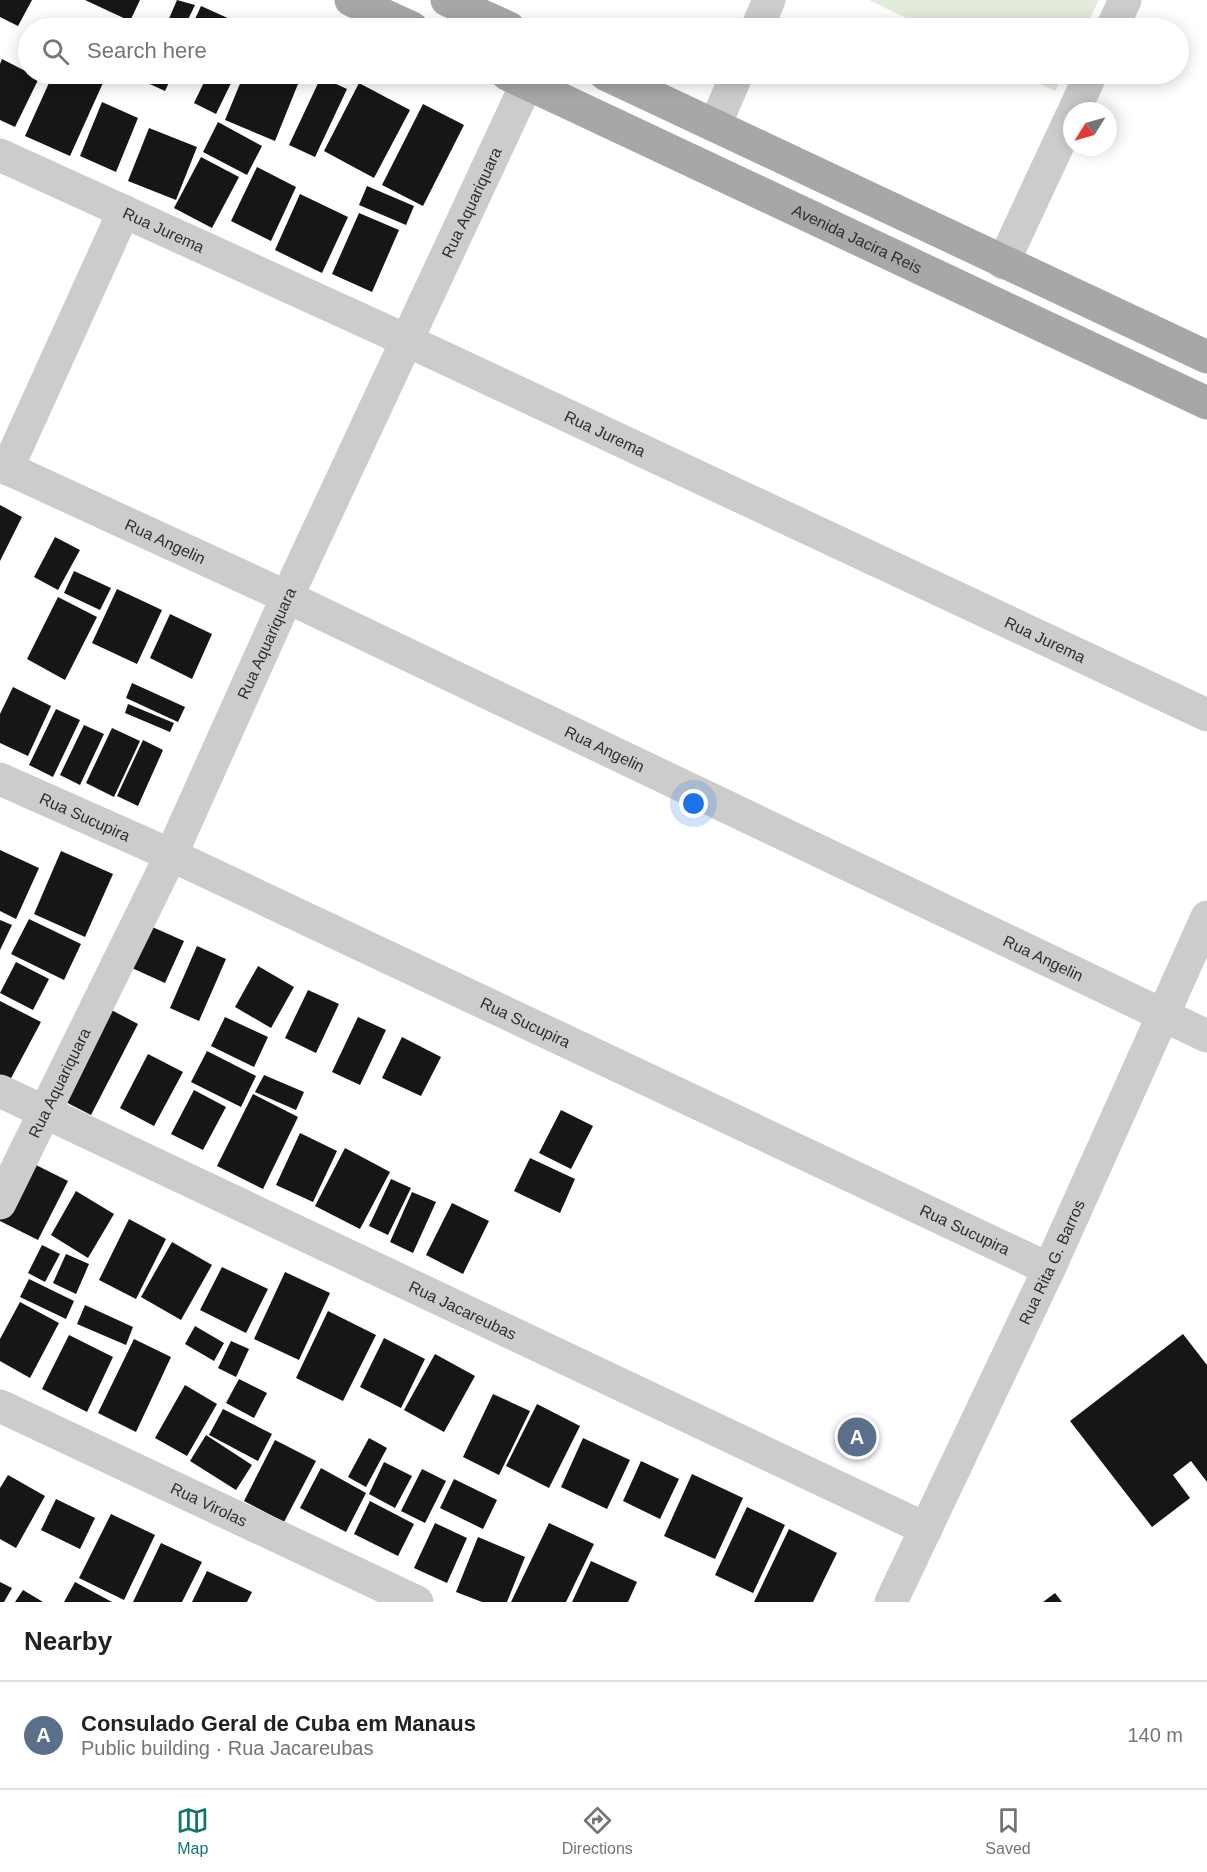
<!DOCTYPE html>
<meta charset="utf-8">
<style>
:root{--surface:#fff;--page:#f6f6f6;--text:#202124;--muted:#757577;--line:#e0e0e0;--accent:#0f766e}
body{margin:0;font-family:Helvetica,sans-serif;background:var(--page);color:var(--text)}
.compass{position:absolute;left:1063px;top:102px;width:54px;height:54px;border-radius:50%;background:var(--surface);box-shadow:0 3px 15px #0003;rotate:233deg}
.you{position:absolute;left:694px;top:804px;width:21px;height:21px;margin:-15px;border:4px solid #fff;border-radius:50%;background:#1a73e8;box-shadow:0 0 0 9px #1a73e833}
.badge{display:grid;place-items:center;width:39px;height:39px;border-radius:50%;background:var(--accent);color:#fff;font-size:20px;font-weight:700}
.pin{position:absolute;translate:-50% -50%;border:3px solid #fff;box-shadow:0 2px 6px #0006}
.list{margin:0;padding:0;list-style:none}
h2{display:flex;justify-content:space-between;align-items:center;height:78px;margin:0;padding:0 24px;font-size:26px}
h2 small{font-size:20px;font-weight:400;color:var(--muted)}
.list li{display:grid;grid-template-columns:39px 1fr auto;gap:18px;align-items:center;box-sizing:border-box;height:108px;padding:0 24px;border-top:2px solid var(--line)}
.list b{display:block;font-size:22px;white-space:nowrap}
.list p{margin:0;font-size:20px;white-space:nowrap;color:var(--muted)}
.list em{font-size:20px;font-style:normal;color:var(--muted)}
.icon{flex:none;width:33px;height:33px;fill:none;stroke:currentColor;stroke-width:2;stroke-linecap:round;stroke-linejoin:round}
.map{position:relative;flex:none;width:1207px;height:1602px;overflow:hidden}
.search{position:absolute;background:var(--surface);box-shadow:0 3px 15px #0003;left:18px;right:18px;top:18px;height:66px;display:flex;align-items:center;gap:15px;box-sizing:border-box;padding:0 21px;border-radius:33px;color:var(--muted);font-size:22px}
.sheet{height:186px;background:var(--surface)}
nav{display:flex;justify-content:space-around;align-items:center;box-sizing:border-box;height:84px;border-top:2px solid var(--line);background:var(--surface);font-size:16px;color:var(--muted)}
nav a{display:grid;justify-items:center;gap:3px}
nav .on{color:var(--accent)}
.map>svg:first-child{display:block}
.green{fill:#e3ecdc}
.building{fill:#161616}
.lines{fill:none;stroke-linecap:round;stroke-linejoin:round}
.minor{stroke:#ccc;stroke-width:33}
.major{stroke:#a7a7a7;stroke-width:33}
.labels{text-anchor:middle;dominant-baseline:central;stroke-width:6;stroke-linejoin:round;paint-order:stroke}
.street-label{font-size:16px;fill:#2f2f2f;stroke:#fff}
</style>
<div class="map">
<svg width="1207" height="1602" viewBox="0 0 1207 1602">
<rect width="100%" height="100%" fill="#fff"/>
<g class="green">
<polygon points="869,0 1099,0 1085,28 927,28"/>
<polygon points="1018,74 1063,74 1055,91"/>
</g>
<g class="building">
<polygon points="0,0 32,0 18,26 0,17"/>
<polygon points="85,0 140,0 130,21"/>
<polygon points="177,0 195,5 184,28 165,28"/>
<polygon points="201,6 241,24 239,28 191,28"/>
<polygon points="2,59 39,78 15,127 0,120 0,64"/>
<polygon points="53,74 107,74 70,156 25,136"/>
<polygon points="128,74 173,74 165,91"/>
<polygon points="208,74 223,74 233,79 216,114 194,103"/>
<polygon points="244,74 302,74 275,141 225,120"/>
<polygon points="321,77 347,89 315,157 289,145"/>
<polygon points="359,83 410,110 374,178 324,151"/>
<polygon points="102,102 138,118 116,172 80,156"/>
<polygon points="423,104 464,125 423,206 382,185"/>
<polygon points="218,122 262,146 247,175 203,152"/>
<polygon points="149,128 197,147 176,200 128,181"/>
<polygon points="201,157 239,177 212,228 174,208"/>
<polygon points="257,167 296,187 271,241 231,221"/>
<polygon points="367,186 414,206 406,225 359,205"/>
<polygon points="300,194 348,217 322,273 275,250"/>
<polygon points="359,213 399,230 372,292 332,274"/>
<polygon points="0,505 22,517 0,561"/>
<polygon points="55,537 80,550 58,590 34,577"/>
<polygon points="74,571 111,588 100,610 64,593"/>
<polygon points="117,589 162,610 137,664 92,643"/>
<polygon points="58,597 97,617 65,680 27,659"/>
<polygon points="170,614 212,634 192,679 150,658"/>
<polygon points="132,683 185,707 178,722 126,698"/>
<polygon points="13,687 51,706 28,756 0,743 0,714"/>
<polygon points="128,704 174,723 170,732 125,713"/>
<polygon points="56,709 80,720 53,777 29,765"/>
<polygon points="84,725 104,734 80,785 60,775"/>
<polygon points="112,728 140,741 114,797 86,783"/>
<polygon points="143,740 163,750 138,806 117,796"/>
<polygon points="0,850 39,868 16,919 0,911"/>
<polygon points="61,851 113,874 85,937 34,914"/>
<polygon points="29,919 81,944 64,980 11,954"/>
<polygon points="0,920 12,925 0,950"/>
<polygon points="141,922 184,941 165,983 123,964"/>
<polygon points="197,946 226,959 199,1021 170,1008"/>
<polygon points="16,962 49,979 33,1010 0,993"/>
<polygon points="258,966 294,987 271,1028 235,1007"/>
<polygon points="308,990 339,1004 316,1053 285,1038"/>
<polygon points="0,1001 41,1022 9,1082 0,1077"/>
<polygon points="102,1005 138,1024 91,1115 56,1097"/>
<polygon points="225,1017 268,1037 254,1067 211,1046"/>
<polygon points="358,1017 386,1030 360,1085 332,1072"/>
<polygon points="402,1037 441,1057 421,1096 382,1078"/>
<polygon points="207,1051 256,1076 241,1107 191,1082"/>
<polygon points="148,1054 183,1072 154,1126 120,1108"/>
<polygon points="264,1075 304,1092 296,1110 255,1092"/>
<polygon points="194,1090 226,1107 203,1150 171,1134"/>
<polygon points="253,1094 298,1117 263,1189 217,1166"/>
<polygon points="561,1110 593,1126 571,1169 539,1153"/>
<polygon points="300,1133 337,1151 313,1202 276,1185"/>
<polygon points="345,1148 390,1172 360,1229 315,1206"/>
<polygon points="530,1158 575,1179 560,1213 514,1191"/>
<polygon points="26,1160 68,1181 38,1240 0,1221 0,1211"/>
<polygon points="391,1179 411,1188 388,1235 369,1226"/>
<polygon points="76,1191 114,1214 88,1258 51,1235"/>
<polygon points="412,1192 436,1202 413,1253 390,1242"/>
<polygon points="452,1203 489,1221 463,1274 426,1255"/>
<polygon points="129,1219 166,1239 136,1299 99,1280"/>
<polygon points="172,1242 212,1265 181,1320 141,1297"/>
<polygon points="42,1245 60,1254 45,1282 28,1273"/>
<polygon points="66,1254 89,1264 76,1294 53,1283"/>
<polygon points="222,1267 268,1289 246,1333 200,1310"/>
<polygon points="285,1272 330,1293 299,1360 254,1339"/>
<polygon points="29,1279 74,1301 66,1319 20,1297"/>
<polygon points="20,1302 59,1323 30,1378 0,1361 0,1339"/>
<polygon points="85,1305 133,1327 126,1345 77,1324"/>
<polygon points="328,1311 376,1335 343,1401 296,1378"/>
<polygon points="195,1326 224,1343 214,1361 185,1344"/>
<polygon points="1183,1334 1207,1365 1207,1482 1191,1461 1173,1475 1190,1498 1152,1527 1070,1421"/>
<polygon points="69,1335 113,1357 87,1412 42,1389"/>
<polygon points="384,1338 425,1359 401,1408 360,1387"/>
<polygon points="134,1339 171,1357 136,1432 98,1413"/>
<polygon points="231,1341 249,1349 236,1377 218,1368"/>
<polygon points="435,1354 475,1376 444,1432 404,1410"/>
<polygon points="239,1379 267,1393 254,1418 226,1403"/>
<polygon points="185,1385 217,1404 187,1456 155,1438"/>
<polygon points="493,1394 530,1411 499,1475 463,1457"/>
<polygon points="537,1404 580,1426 549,1488 506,1466"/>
<polygon points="223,1409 272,1434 258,1461 209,1435"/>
<polygon points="206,1435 252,1465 236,1490 190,1461"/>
<polygon points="369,1438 387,1448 366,1487 348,1477"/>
<polygon points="583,1438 630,1460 607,1509 561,1487"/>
<polygon points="275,1440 316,1461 284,1522 244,1501"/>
<polygon points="641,1461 679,1479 660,1519 623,1501"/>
<polygon points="384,1462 412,1476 395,1508 369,1494"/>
<polygon points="321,1468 366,1493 346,1532 300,1508"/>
<polygon points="422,1469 446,1481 425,1523 401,1511"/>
<polygon points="692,1474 743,1498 715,1559 664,1536"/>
<polygon points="8,1475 45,1496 16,1548 0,1539 0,1488"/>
<polygon points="454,1479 497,1500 483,1529 440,1508"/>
<polygon points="56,1499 95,1518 80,1549 41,1530"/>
<polygon points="370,1501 414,1524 398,1556 354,1534"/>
<polygon points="747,1507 785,1525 753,1593 715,1575"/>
<polygon points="111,1514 155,1535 124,1600 79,1578"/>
<polygon points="435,1523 467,1538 447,1583 414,1568"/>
<polygon points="549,1523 594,1544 566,1602 511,1602"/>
<polygon points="789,1529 837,1553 813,1602 754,1602"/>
<polygon points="478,1537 525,1557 507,1602 482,1602 456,1592"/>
<polygon points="161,1543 202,1562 182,1602 133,1602"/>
<polygon points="591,1561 637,1582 628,1602 572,1602"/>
<polygon points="207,1571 252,1592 247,1602 192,1602"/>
<polygon points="0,1582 12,1588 4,1602 0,1602"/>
<polygon points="75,1582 112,1602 64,1602"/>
<polygon points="23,1590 43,1602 15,1602"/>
<polygon points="1055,1593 1062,1602 1043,1602"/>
</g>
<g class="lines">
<g class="minor">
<polyline points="757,28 769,0"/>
<polyline points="1112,28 1125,0"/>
<polyline points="1074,111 1091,74"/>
<polyline points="715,125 737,74"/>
<path id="s1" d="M0,155L408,341L1207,715"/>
<polyline points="1003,263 1072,115"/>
<path id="s2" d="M0,465L287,597L1207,1036"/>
<polyline points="7,469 124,211"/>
<path id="s3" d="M0,779L171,855L1049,1269"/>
<path id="s4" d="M0,1091L926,1529"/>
<path id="s5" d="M0,1203L171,855L287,597L527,83"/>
<path id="s6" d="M0,1406L417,1602"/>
<path id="s7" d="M891,1602L1049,1269L1207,917"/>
</g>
<g class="major">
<polyline points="351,0 412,28"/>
<polyline points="447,0 509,28"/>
<path id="s8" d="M507,74L1207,403"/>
<polyline points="605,74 1207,357"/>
</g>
</g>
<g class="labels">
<g class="street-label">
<text stroke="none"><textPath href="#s5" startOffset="1106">Rua Aquariquara</textPath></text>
<text stroke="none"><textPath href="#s1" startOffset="180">Rua Jurema</textPath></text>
<text stroke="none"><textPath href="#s8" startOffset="387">Avenida Jacira Reis</textPath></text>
<text stroke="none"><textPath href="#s1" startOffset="666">Rua Jurema</textPath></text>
<text stroke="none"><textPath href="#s2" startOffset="182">Rua Angelin</textPath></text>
<text stroke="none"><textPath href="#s1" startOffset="1152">Rua Jurema</textPath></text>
<text stroke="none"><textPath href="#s5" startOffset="620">Rua Aquariquara</textPath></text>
<text stroke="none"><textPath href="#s2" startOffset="668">Rua Angelin</textPath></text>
<text stroke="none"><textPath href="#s3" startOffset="93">Rua Sucupira</textPath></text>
<text stroke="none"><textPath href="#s2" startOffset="1154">Rua Angelin</textPath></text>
<text stroke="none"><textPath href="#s3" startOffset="579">Rua Sucupira</textPath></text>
<text stroke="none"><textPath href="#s5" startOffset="134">Rua Aquariquara</textPath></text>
<text stroke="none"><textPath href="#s3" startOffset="1065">Rua Sucupira</textPath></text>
<text stroke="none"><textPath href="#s7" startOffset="376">Rua Rita G. Barros</textPath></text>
<text stroke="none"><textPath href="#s4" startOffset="512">Rua Jacareubas</textPath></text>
<text stroke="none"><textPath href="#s6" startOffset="231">Rua Virolas</textPath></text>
</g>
</g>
</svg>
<svg class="compass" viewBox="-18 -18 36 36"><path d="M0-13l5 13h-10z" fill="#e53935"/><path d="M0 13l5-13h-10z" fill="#757577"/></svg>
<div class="you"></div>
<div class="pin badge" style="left:857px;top:1437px;background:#5c6f8a">A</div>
<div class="search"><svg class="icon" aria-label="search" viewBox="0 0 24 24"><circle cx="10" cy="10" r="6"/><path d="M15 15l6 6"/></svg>Search here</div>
</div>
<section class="sheet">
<h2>Nearby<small></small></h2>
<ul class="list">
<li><span class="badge" style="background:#5c6f8a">A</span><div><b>Consulado Geral de Cuba em Manaus</b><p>Public building · Rua Jacareubas</p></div><em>140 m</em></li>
</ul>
</section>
<nav>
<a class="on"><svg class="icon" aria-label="map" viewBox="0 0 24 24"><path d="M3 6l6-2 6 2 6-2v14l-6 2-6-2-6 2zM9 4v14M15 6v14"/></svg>Map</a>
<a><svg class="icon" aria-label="directions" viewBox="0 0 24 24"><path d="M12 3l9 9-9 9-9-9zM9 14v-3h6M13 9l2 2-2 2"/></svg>Directions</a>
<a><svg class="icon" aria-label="saved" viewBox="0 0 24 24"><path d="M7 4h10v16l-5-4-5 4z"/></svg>Saved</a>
</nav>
